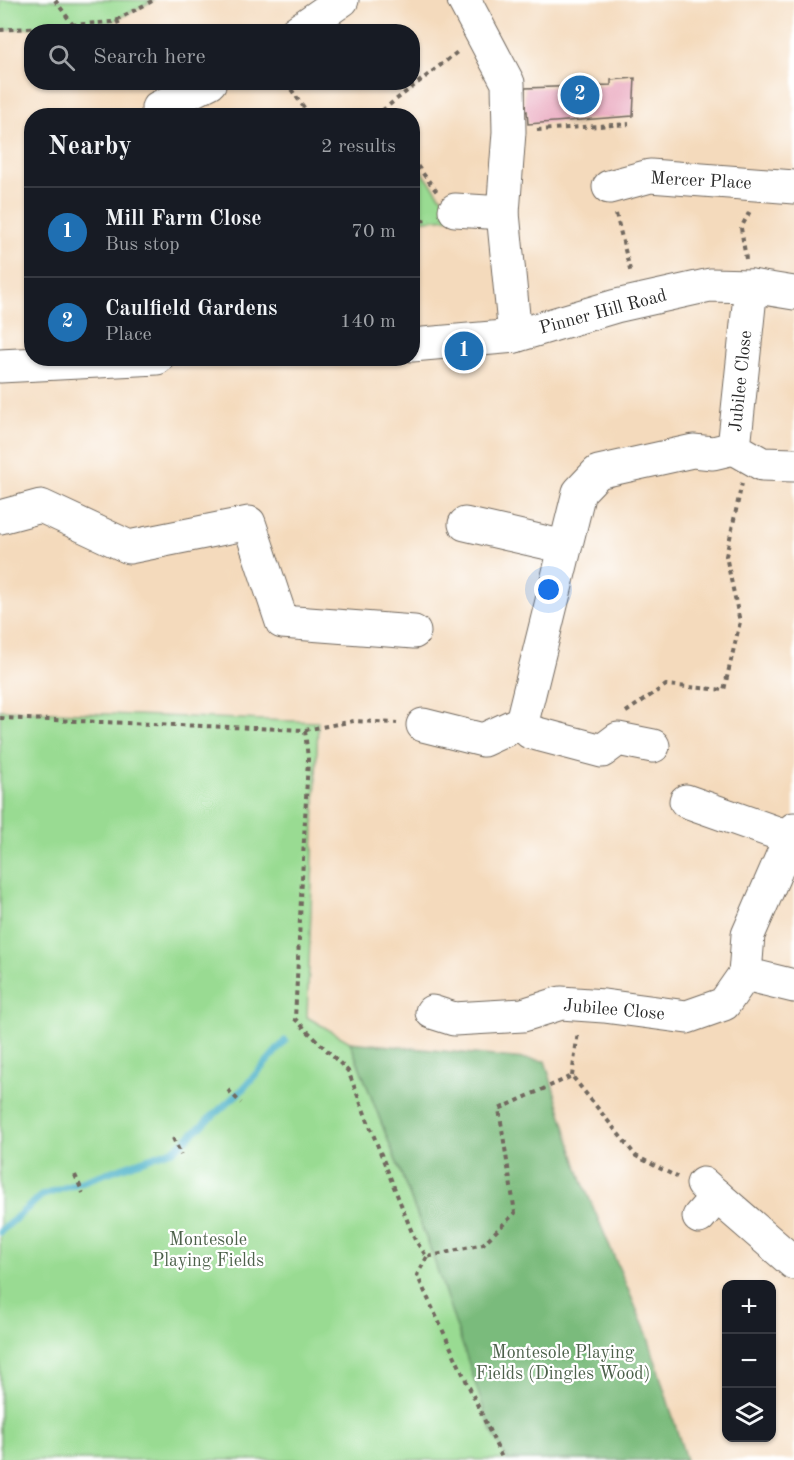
<!DOCTYPE html>
<meta charset="utf-8">
<style>
:root{--surface:#171b24;--page:#20242c;--text:#f1f3f6;--muted:#9ea1a6;--line:#363941;--accent:#1f6fb2}
body{margin:0;font-family:"Old Standard TT",serif;background:var(--page);color:var(--text)}
.controls{position:absolute;right:18px;bottom:18px;display:grid;overflow:hidden;border-radius:12px;box-shadow:0 2px 4px #0004}
.controls button{width:54px;height:54px;display:grid;place-items:center;padding:0;border:0;border-bottom:2px solid var(--line);background:var(--surface);color:var(--text);font:30px sans-serif}
.you{position:absolute;left:549px;top:590px;width:21px;height:21px;margin:-15px;border:4px solid #fff;border-radius:50%;background:#1a73e8;box-shadow:0 0 0 9px #1a73e833}
.badge{display:grid;place-items:center;width:39px;height:39px;border-radius:50%;background:var(--accent);color:#fff;font-size:20px;font-weight:700}
.pin{position:absolute;translate:-50% -50%;border:3px solid #fff;box-shadow:0 2px 6px #0006}
.list{margin:0;padding:0;list-style:none}
h2{display:flex;justify-content:space-between;align-items:center;height:78px;margin:0;padding:0 24px;font-size:26px}
h2 small{font-size:20px;font-weight:400;color:var(--muted)}
.list li{display:grid;grid-template-columns:39px 1fr auto;gap:18px;align-items:center;box-sizing:border-box;height:90px;padding:0 24px;border-top:2px solid var(--line)}
.list b{display:block;font-size:22px;white-space:nowrap}
.list p{margin:0;font-size:20px;white-space:nowrap;color:var(--muted)}
.list em{font-size:20px;font-style:normal;color:var(--muted)}
.icon{flex:none;width:33px;height:33px;fill:none;stroke:currentColor;stroke-width:2;stroke-linecap:round;stroke-linejoin:round}
.map{position:relative;flex:none;width:794px;height:1460px;overflow:hidden}
.search{position:absolute;background:var(--surface);box-shadow:0 2px 4px #0004;left:24px;top:24px;width:396px;height:66px;display:flex;align-items:center;gap:15px;box-sizing:border-box;padding:0 21px;border-radius:24px;color:var(--muted);font-size:22px}
.panel{position:absolute;background:var(--surface);box-shadow:0 2px 4px #0004;left:24px;top:108px;width:396px;height:258px;border-radius:24px}
.map>svg:first-child{display:block}
.green{fill:#99db92;stroke:#62835e;stroke-width:1.5}
.forest{fill:#7abb7c;stroke:#527354;stroke-width:1.5}
.lines{fill:none;stroke-linecap:round;stroke-linejoin:round}
.stream{stroke:#49b0c8;stroke-width:7}
.building{fill:#ebadc2}
.minor-casing{stroke:#71685e;stroke-width:35}
.path{stroke:#71685e;stroke-width:4;stroke-dasharray:4.5 4.5;stroke-linecap:butt}
.minor{stroke:#fff;stroke-width:33}
.labels{text-anchor:middle;dominant-baseline:central;stroke-width:4.5;stroke-linejoin:round;paint-order:stroke}
.street-label{font-size:18px;fill:#2b2b2b;stroke:#fff}
.park-label{font-size:18px;fill:#4c604a;stroke:#fff}
</style>
<div class="map">
<svg width="794" height="1460" viewBox="0 0 794 1460">
<rect width="100%" height="100%" fill="#fff"/>
<filter id="ink" filterUnits="userSpaceOnUse"><feTurbulence type="fractalNoise" baseFrequency=".0167" numOctaves="2"/><feDisplacementMap in="SourceGraphic" scale="12" xChannelSelector="R" yChannelSelector="G"/><feConvolveMatrix kernelMatrix="1 2 1 2 8 2 1 2 1" color-interpolation-filters="sRGB"/></filter>
<filter id="wash" filterUnits="userSpaceOnUse"><feTurbulence type="fractalNoise" baseFrequency=".008" numOctaves="4" result="noise"/><feDisplacementMap in="SourceGraphic" scale="24" xChannelSelector="R" yChannelSelector="G"/><feGaussianBlur stdDeviation="1.35" result="paint"/><feColorMatrix in="noise" values="0 0 0 0 0 0 0 0 0 0 0 0 0 0 0 0 0 1.4 0 .05"/><feComposite in="paint" operator="in"/></filter>
<g filter="url(#wash)">
<rect width="100%" height="100%" fill="#f4dabc"/>
<g class="green">
<polygon points="0,0 154,0 112,22 0,30"/>
<polygon points="412,159 446,203 450,218 413,221"/>
<polygon points="0,710 318,722 307,1017 350,1042 512,1460 0,1460"/>
</g>
<polygon class="forest" points="350,1042 545,1061 582,1181 647,1334 686,1460 508,1460 491,1430 429,1245"/>
<g class="lines">
<polyline class="stream" points="0,1232 41,1196 175,1149 242,1090 285,1041"/>
</g>
<g id="blocks">
<polygon class="building" points="635,78 633,116 528,124 527,111 524,112 525,88 611,85 611,80"/>
</g>
</g>
<g filter="url(#ink)">
<use href="#blocks" fill-opacity="0" stroke="#71685e" stroke-width="1.5"/>
<g class="lines">
<defs>
<g id="minor">
<polyline points="464,0 508,83 509,132 503,213 515,336"/>
<polyline points="296,32 342,0"/>
<polyline points="158,108 210,82"/>
<polyline points="609,187 650,176 794,187"/>
<polyline points="455,210 503,213"/>
<polyline points="751,286 734,448 762,464 794,465"/>
<polyline points="412,345 515,336 616,306 710,285 751,286 794,293"/>
<polyline points="0,366 157,358"/>
<polyline points="0,517 41,506 129,547 249,523 282,622 414,632"/>
<polyline points="465,524 565,547"/>
<polyline points="522,722 579,492 598,472 693,451 713,453 734,448"/>
<polyline points="522,722 530,732 602,751 618,739 653,746"/>
<polyline points="423,725 483,740 522,722"/>
<polyline points="686,801 791,838"/>
<polyline points="794,829 748,935 745,974 794,986"/>
<polyline points="432,1012 454,1019 523,1015 561,1003 604,1006 687,1017 724,1004 745,974"/>
<polyline points="703,1184 794,1263"/>
<polyline points="699,1217 717,1196"/>
</g>
</defs>
<use href="#minor" class="minor-casing"/>
<g class="path">
<polyline points="55,0 73,25"/>
<polyline points="117,20 122,32"/>
<polyline points="0,30 112,22 154,0"/>
<polyline points="286,82 310,116"/>
<polyline points="375,116 460,50"/>
<polyline points="537,130 629,124"/>
<polyline points="412,159 437,192"/>
<polyline points="616,214 631,274"/>
<polyline points="412,221 430,220"/>
<polyline points="746,259 741,228 751,209"/>
<polyline points="626,712 666,685 724,690 740,622 726,556 742,483"/>
<polyline points="0,718 305,730 308,759 295,1019 348,1071 415,1240 427,1257 483,1244 515,1213 499,1109 572,1076 636,1156 677,1177"/>
<polyline points="305,730 354,721 397,723"/>
<polyline points="572,1076 578,1032"/>
<polyline points="228,1090 241,1103"/>
<polyline points="173,1138 181,1155"/>
<polyline points="75,1175 83,1193"/>
<polyline points="427,1257 417,1275 503,1460"/>
</g>
<use href="#minor" class="minor"/>
</g>
</g>
<g class="labels">
<g class="street-label">
<text transform="translate(701 181) rotate(3)">Mercer Place</text>
<text transform="translate(603 312) rotate(-15)">Pinner Hill Road</text>
<text transform="translate(741 381) rotate(-84)">Jubilee Close</text>
<text transform="translate(614 1010) rotate(5)">Jubilee Close</text>
</g>
<g class="park-label">
<text x="208" y="1240">Montesole<tspan x="208" dy="21">Playing Fields</tspan></text>
<text x="563" y="1353">Montesole Playing<tspan x="563" dy="21">Fields (Dingles Wood)</tspan></text>
</g>
</g>
</svg>
<div class="controls">
<button>+</button>
<button>−</button>
<button><svg class="icon" aria-label="layers" viewBox="0 0 24 24"><path d="M12 4l9 5-9 5-9-5zM3 14l9 5 9-5"/></svg></button>
</div>
<div class="you"></div>
<div class="pin badge" style="left:464px;top:351px">1</div>
<div class="pin badge" style="left:580px;top:95px">2</div>
<div class="search"><svg class="icon" aria-label="search" viewBox="0 0 24 24"><circle cx="10" cy="10" r="6"/><path d="M15 15l6 6"/></svg>Search here</div>
<section class="panel">
<h2>Nearby<small>2 results</small></h2>
<ul class="list">
<li><span class="badge">1</span><div><b>Mill Farm Close</b><p>Bus stop</p></div><em>70 m</em></li>
<li><span class="badge">2</span><div><b>Caulfield Gardens</b><p>Place</p></div><em>140 m</em></li>
</ul>
</section>
</div>
